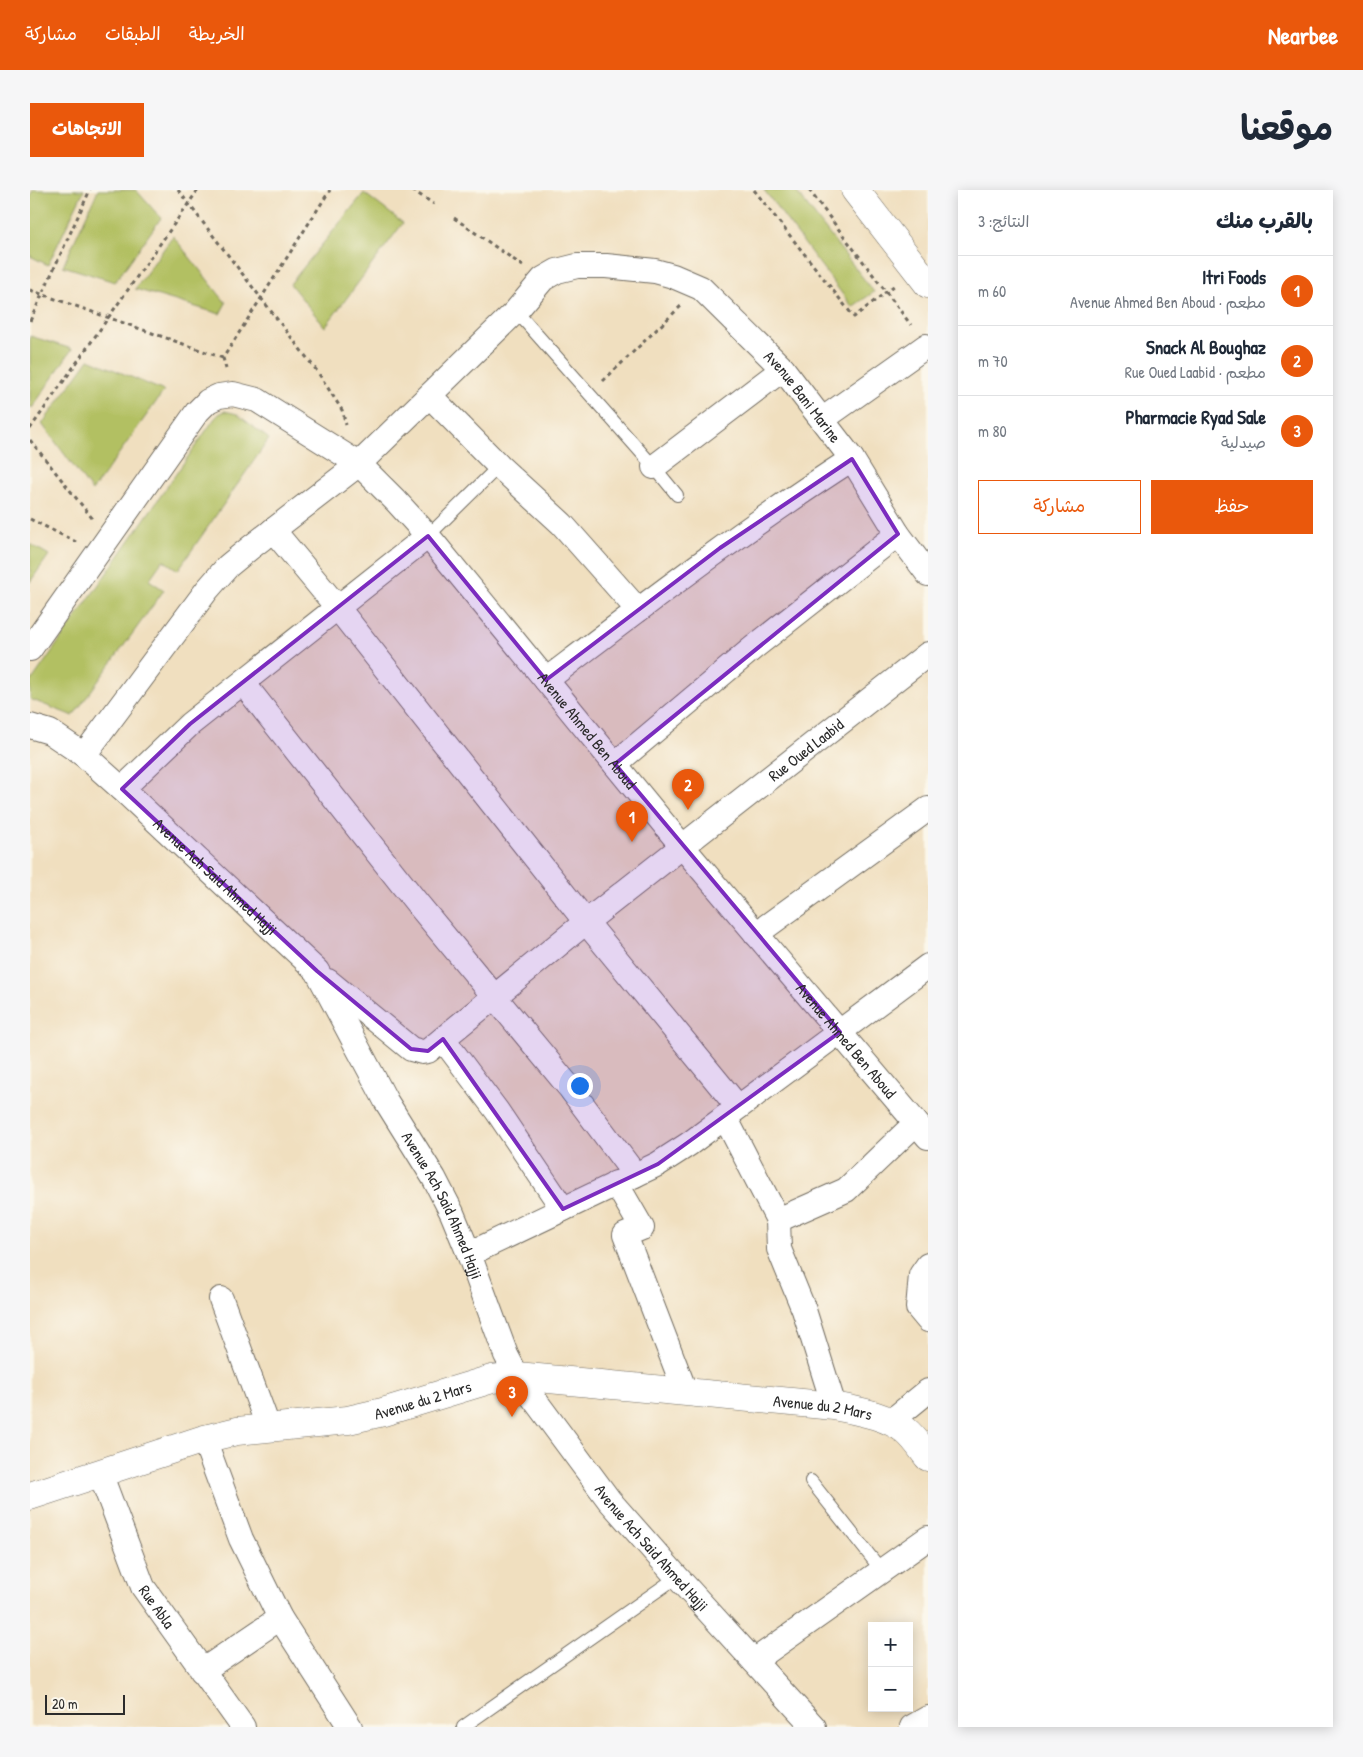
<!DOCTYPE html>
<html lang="ar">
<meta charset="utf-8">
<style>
:root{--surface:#fff;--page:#f6f6f7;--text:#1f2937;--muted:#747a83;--line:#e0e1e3;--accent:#ea580c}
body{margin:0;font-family:"Patrick Hand","Playpen Sans Arabic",sans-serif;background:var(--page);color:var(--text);direction:rtl}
.controls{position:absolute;right:15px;bottom:15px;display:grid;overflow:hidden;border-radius:0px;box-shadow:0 2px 12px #0003}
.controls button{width:45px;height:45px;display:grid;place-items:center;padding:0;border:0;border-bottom:1px solid var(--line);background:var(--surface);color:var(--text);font:25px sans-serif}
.scale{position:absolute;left:15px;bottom:12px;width:80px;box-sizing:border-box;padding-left:5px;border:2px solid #2b2b2b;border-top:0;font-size:14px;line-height:18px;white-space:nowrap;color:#2b2b2b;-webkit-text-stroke:4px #fbf7ec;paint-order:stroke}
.you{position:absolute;left:549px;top:895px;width:18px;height:18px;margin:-12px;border:4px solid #fff;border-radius:50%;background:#1a73e8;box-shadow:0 0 0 8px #1a73e833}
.badge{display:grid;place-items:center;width:32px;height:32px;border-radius:50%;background:var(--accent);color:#fff;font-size:16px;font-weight:700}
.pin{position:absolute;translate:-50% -41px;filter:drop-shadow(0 1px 2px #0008)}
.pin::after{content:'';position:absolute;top:26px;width:18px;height:15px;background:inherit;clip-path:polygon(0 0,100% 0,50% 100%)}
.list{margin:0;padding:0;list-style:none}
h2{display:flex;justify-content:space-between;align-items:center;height:65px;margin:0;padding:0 20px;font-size:21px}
h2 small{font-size:16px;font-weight:400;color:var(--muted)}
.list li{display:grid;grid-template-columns:32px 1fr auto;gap:15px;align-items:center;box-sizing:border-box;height:70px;padding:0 20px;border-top:1px solid var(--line)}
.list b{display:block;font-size:19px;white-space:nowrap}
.list p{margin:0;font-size:16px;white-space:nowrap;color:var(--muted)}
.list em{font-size:16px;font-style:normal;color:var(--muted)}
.actions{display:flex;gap:10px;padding:15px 20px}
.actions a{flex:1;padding:11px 0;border:1px solid var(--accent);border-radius:0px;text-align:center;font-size:18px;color:var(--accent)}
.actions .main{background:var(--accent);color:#fff}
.map{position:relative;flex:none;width:898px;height:1537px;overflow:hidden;direction:ltr;border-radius:0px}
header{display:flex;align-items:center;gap:30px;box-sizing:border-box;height:70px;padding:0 25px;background:var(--accent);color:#fff}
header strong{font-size:24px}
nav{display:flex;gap:28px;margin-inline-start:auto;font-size:18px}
.intro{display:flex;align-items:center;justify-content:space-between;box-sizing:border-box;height:120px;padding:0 30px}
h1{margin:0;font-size:35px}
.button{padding:12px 22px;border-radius:0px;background:var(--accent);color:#fff;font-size:18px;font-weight:700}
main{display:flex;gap:30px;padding:0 30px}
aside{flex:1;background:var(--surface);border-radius:0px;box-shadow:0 2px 12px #0003}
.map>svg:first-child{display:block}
.green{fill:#b2c062;stroke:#6e7646}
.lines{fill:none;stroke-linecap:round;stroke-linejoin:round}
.lane-casing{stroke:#706a5f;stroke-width:14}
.street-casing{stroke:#706a5f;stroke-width:26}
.secondary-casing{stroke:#706a5f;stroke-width:29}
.path{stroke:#706a5f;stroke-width:3;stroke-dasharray:4 4;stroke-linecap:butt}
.lane{stroke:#fff;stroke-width:12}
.street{stroke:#fff;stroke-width:24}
.secondary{stroke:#fff;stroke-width:28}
.marked{fill:#7b2cbf;fill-opacity:0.2;stroke:#7b2cbf;stroke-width:4;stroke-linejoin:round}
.labels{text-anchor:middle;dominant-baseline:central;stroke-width:5;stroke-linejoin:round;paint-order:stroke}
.street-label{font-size:16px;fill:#2b2b2b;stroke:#fbf7ec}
</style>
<header>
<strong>Nearbee</strong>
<nav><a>الخريطة</a><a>الطبقات</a><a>مشاركة</a></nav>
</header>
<div class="intro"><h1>موقعنا</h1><a class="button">الاتجاهات</a></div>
<main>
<aside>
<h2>بالقرب منك<small>النتائج: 3</small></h2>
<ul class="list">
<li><span class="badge">1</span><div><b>Itri Foods</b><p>مطعم · Avenue Ahmed Ben Aboud</p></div><em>60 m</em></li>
<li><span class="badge">2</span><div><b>Snack Al Boughaz</b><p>مطعم · Rue Oued Laabid</p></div><em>70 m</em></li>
<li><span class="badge">3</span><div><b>Pharmacie Ryad Sale</b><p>صيدلية</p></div><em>80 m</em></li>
</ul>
<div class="actions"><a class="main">حفظ</a><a>مشاركة</a></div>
</aside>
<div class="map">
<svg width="898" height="1537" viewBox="0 0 898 1537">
<rect width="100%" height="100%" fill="#fbf7ec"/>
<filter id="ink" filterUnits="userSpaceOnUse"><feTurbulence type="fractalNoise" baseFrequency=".02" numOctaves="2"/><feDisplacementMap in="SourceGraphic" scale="10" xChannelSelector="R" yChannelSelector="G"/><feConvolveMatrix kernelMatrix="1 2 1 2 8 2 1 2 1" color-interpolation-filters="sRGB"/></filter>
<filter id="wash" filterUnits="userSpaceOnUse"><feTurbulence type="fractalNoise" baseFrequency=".0096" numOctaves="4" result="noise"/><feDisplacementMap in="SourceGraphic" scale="20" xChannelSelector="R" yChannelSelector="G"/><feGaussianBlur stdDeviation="1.12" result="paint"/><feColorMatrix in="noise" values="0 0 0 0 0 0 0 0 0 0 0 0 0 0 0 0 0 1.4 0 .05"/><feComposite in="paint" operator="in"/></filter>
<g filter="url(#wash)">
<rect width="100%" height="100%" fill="#f0dfbf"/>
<g class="green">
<polygon points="3,0 54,0 18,75 0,66 0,7"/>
<polygon points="68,0 106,0 131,28 85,92 33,76"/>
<polygon points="734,0 765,0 844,102 822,117"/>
<polygon points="334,3 373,33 295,137 260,94"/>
<polygon points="143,46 196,113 190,124 105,99"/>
<polygon points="0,146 42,159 2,218 0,215"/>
<polygon points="59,169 134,201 62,301 12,234"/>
<polygon points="195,221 207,224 239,249 148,380 133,370 119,390 134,400 43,526 0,509 0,493 185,228 189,224"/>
<polygon points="0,354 19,365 0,392"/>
</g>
</g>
<g filter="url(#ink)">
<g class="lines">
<defs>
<g id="lane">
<polyline points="486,121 624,277 647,305"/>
<polyline points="398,346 469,276"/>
<polyline points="781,1291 852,1381"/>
<polyline points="433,1537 647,1387"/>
</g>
<g id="street">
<polyline points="400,206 469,276 532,334 608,420"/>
<polyline points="793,229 896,156"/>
<polyline points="624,277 753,179"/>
<polyline points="243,340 307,417 556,732 708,917"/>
<path id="s1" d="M0,459L167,222L178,211L189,206L203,204L227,210L329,274L366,311L398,346L652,656L898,947"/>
<path d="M516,490C616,414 716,337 822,269"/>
<polyline points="213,493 387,713 540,898 605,985"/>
<path id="s2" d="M0,536L20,542L54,565L92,599L287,781L356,911L404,988L422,1023L439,1064L476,1165L487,1186L579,1310L647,1387L784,1537"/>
<path id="s3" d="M54,565L177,400L198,376L220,358L329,274L486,121L513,89L527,81L547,76H576L625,81L643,86L671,98L753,179L822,269L868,344L898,384"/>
<polyline points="585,574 723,458 868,344"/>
<polyline points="92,599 160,534 398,346"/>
<polyline points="726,744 898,619"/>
<path id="s4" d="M298,791L381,859L392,862L398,861L556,732L898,464"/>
<polyline points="413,849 467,921 533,1019"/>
<polyline points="695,927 748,1030 749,1059 774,1120 804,1216"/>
<polyline points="586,993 612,1038 595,1045 655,1201"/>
<polyline points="748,1030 816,1000 886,933"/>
<polyline points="439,1064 628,974 659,954 898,776"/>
<polyline points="898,1075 891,1085 888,1118 898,1130"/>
<polyline points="191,1109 239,1239"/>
<polyline points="860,1232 898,1201"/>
<polyline points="174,1249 211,1349 250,1428 320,1537"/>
<path id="s5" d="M70,1283L113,1397L213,1537"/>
<polyline points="724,1471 898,1348"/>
<polyline points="172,1481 250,1428"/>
<polyline points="882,1537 898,1528"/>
</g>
<g id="secondary">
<polyline points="825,0 898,94"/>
<path id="s6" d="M0,1306L174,1249L207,1241L318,1230L353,1222L462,1189L487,1186L804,1216C827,1221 855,1225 875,1240C884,1247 891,1258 898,1267"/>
</g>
</defs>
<use href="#lane" class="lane-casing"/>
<use href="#street" class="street-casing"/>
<use href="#secondary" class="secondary-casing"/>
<g class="path">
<polyline points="148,0 287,181 312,220 316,235"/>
<polyline points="382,0 404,14"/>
<polyline points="724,0 824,127 865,95"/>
<polyline points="779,0 881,135"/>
<polyline points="424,28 493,76"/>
<polyline points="0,100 193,168"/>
<polyline points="0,131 60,0"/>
<polyline points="196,179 193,168 300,0"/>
<polyline points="573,191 651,116"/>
<polyline points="0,239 168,0"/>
<polyline points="0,250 62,328"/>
<polyline points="0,329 46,352"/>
</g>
<use href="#lane" class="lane"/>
<use href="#street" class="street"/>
<use href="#secondary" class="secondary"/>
</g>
</g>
<path class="marked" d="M822,269L868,344L585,574L810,842L628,974L533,1019L413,849L398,861L381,859L287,781L92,599L160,534L398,346L516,490L690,358Z"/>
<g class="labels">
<g class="street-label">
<text stroke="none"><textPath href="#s3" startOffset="978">Avenue Bani Marine</textPath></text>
<text stroke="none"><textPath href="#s1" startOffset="828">Avenue Ahmed Ben Aboud</textPath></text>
<text stroke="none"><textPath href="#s4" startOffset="608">Rue Oued Laabid</textPath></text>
<text stroke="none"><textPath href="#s2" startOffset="241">Avenue Ach Said Ahmed Hajji</textPath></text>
<text stroke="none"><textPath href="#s1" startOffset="1232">Avenue Ahmed Ben Aboud</textPath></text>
<text stroke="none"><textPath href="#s2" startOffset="646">Avenue Ach Said Ahmed Hajji</textPath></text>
<text stroke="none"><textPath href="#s6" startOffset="406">Avenue du 2 Mars</textPath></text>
<text stroke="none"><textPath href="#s6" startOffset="811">Avenue du 2 Mars</textPath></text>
<text stroke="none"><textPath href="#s2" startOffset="1051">Avenue Ach Said Ahmed Hajji</textPath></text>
<text stroke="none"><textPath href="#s5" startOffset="146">Rue Abla</textPath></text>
</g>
</g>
</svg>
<div class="controls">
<button>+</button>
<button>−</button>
</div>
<div class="scale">20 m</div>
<div class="you"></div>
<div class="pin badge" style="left:602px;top:652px">1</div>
<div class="pin badge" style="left:658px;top:620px">2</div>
<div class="pin badge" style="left:482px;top:1227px">3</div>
</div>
</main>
